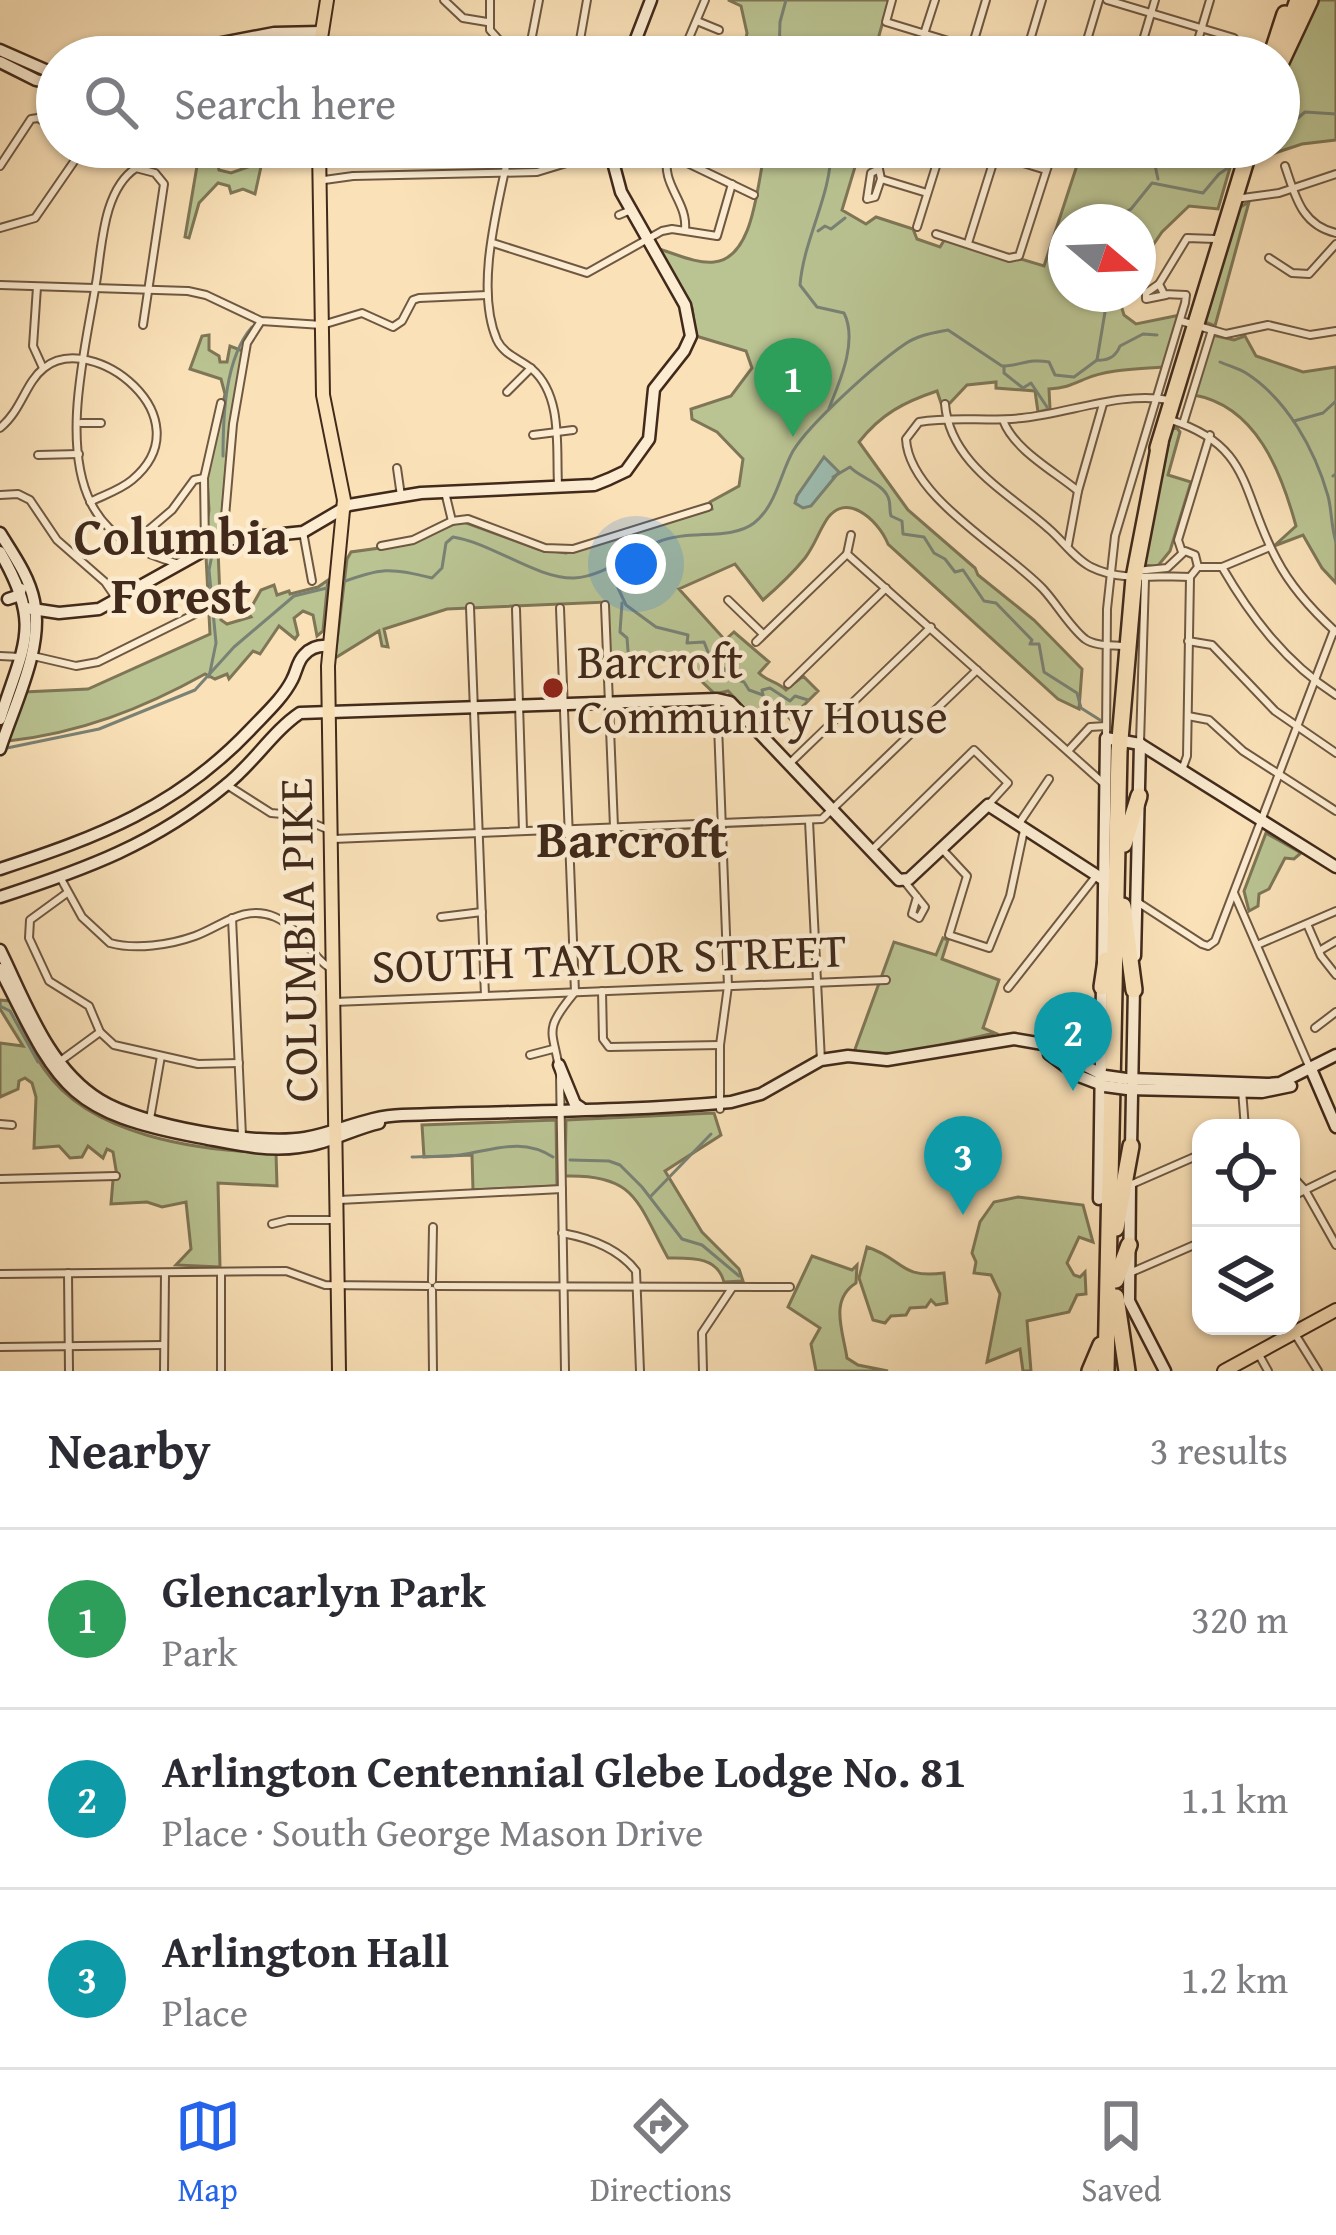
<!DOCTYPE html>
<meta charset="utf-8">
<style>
:root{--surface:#fff;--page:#f7f7f7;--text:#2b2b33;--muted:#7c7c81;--line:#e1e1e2;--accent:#2563eb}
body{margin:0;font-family:"Gentium Book Plus",serif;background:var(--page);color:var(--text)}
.controls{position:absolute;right:36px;bottom:36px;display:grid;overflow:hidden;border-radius:24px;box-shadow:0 3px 9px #0004}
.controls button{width:108px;height:108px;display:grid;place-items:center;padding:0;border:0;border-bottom:3px solid var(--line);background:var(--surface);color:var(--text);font:60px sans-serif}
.compass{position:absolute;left:1048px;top:204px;width:108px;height:108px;border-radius:50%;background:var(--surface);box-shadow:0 3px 9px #0004;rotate:109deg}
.you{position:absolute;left:636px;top:564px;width:42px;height:42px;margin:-30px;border:9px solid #fff;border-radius:50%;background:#1a73e8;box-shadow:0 0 0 18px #1a73e833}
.badge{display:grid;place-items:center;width:78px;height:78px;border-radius:50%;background:var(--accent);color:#fff;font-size:39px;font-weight:700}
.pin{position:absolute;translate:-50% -99px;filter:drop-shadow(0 3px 6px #0008)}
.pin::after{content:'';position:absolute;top:63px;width:42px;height:36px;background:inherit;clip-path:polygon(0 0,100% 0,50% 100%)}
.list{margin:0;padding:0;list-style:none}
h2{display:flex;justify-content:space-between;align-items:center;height:156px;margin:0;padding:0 48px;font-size:51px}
h2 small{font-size:39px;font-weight:400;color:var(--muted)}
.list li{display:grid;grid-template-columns:78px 1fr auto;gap:36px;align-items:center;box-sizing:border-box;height:180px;padding:0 48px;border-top:3px solid var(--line)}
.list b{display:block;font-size:45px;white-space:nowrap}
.list p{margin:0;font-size:39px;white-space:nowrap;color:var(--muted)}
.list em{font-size:39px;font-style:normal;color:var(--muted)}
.icon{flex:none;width:66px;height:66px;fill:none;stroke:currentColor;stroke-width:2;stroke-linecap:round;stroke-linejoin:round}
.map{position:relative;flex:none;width:1336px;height:1371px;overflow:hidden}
.search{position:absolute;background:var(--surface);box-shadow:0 3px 9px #0004;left:36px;right:36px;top:36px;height:132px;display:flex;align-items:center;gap:30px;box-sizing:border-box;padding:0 42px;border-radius:66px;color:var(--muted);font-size:45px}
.sheet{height:696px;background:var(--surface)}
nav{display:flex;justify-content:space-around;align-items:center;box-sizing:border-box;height:168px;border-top:3px solid var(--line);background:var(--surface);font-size:33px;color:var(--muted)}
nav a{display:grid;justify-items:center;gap:6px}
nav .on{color:var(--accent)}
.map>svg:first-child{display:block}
.green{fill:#bac392;stroke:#7e7656;stroke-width:3}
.water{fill:#9ebdb1;stroke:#798275;stroke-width:3}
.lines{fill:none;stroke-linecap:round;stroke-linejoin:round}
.stream{stroke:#798275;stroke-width:3}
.street-casing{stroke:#6f5842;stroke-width:10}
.secondary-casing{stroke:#412a1b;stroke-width:15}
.primary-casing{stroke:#412a1b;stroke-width:16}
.highway-casing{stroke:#412a1b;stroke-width:20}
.street{stroke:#fcecd1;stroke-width:6}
.secondary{stroke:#fcecd1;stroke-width:10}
.primary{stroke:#fae1b8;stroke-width:12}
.highway{stroke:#fae1b8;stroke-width:15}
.secondary-bridge-casing{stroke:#412a1b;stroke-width:15;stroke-linecap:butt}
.secondary-bridge{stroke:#fcecd1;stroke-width:10}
.poi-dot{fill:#8f2418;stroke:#fcecd1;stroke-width:4.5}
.labels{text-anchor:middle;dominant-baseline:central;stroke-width:9;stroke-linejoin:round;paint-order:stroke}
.poi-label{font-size:48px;fill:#412a1b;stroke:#fcecd1;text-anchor:start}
.street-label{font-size:48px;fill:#412a1b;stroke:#fcecd1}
.neighbourhood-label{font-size:51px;font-weight:bold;fill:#412a1b;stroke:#fcecd1}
</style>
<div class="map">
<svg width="1336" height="1371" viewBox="0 0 1336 1371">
<rect width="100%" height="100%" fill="#fae1b8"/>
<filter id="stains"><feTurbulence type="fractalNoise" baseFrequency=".00167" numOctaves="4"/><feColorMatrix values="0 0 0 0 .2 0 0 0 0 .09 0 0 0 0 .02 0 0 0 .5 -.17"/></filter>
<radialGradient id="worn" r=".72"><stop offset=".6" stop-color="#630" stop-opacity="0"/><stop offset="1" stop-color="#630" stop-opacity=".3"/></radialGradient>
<g class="green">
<polygon points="728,0 889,0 873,57 742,57 747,33 741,6"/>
<polygon points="1315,0 1336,0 1336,140 1302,144 1254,160 1259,147 1279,147 1279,81"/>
<polygon points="158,147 204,147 205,152 216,158 219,170 231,173 262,162 255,194 243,189 231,193 229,186 218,183 199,203 189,238 185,237 197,166"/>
<path d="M766,147H861L842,210L866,224L876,217L913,229L917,239L940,247L945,239L1006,260L1021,259L1044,266L1083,147H1236L1218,209L1189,206L1162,232L1138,267V222H1066V294H1123L1120,302L1124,315L1136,324L1180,315L1163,367C1139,369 1107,369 1085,379C1071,385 1065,388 1049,389L1050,409L1038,412L1035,391L996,388V382L967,385L950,403H941L937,391C904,402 881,414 859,442L908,510L975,568L978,575L1034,620L1082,669L1079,709L1058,699L888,544C878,519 843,488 824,524C817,536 814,546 805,558C792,574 778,587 763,600L735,564L679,589L725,640L734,632L769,662L759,673C766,681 777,681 786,690L803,676L818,691L790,719L776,705L756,721L728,691L715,694L677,658H610L607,602L447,609L384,629L388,647L382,646L379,631L335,658L347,559L351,552L409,544L461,521L538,549L566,553L712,509L710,502L739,486L743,459L717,432L692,419L691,409L731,396L752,368L746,351L696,336L692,308L659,249C676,254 697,264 714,262C756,258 757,178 766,147Z"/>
<polygon points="1249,202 1215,326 1205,322 1239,208"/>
<polygon points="209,335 209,350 219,356 220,362 227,362 230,346 243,351 229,433 221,528 218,537 209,540 206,528 209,510 207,478 225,394 221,379 190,369 202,336"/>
<path d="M1212,335L1234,340L1245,336L1256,356L1303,372L1336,367V583L1322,568L1303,535L1274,546L1296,526C1281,471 1256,406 1194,395Z"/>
<polygon points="1177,428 1180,432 1168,475 1191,482 1170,551 1157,567 1139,564 1172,429"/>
<path d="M218,550L221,620L227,624L251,617L248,613L261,590L274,585L277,595L289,591L290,594L318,587L328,580L323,631L317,636L313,615L303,611L294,618L298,635L295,639L279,626L260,654L253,651L229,679L227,674L215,679L205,674C142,709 80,733 8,741L24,692L88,689L210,634L206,556Z"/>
<polygon points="1266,833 1301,853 1294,859 1285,858 1269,889 1259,894 1258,906 1249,911 1244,891"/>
<polygon points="943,938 948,940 942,959 999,980 983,1028 995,1033 902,1054 854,1052 894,942 936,955"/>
<path d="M0,1000L10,1001C21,1023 30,1048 44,1069C90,1137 200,1151 276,1153L277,1186L218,1183L220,1267L176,1265L191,1249L186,1202L162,1207L147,1202L111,1204L113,1180L117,1176L113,1152L107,1149L103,1158L88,1146L82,1157L70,1158L59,1146L34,1148L36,1097L32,1083L25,1078L19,1081L18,1089L0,1097V1043L23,1046L0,1009Z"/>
<path d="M714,1113L721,1135L665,1171L702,1232L739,1269L743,1281L724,1282C717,1256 691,1258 668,1258C637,1202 636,1174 565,1176L566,1120Z"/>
<polygon points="556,1120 557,1186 473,1190 472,1155 424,1157 422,1125"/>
<polygon points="1018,1197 1083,1205 1093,1242 1079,1237 1067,1263 1074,1275 1080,1277 1085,1272 1086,1294 1077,1295 1069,1312 1027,1321 1031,1371 1023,1371 1020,1349 987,1362 1000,1294 991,1275 974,1273 976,1262 972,1253 980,1222 994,1202"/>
<path d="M867,1247C904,1259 899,1279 944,1273L947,1303L936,1305L931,1300L926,1307L910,1308L906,1315L891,1316L885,1323L873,1320L859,1278Z"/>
<path d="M812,1256L852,1270L857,1265L856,1283C829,1300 843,1331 847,1358L858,1365L888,1371H816L811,1344L820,1328L788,1307Z"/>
</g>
<polygon class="water" points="824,457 839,472 811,506 803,508 795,503 797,496"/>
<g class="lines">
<g class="stream">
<polyline points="779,57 780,22 786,0"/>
<polyline points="1279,134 1305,112 1336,114"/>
<polyline points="1151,147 1158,179"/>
<polyline points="1255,154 1268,147"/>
<polyline points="1108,222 1131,209 1152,183 1203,193 1219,174 1241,159"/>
<polyline points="818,231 825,226 831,229 845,218"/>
<path d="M1097,360C1108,361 1116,356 1120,346L1143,334L1157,335"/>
<path d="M1220,362C1229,366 1238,368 1246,373C1287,399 1315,450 1328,496C1332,511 1331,527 1336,542"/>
<polyline points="1004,366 1004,373 1023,388 1031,383 1047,407"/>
<path d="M829,408C840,381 858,341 844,313L817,307L800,285C804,237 832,195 831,147"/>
<polyline points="1294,421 1323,413 1336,401"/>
<path d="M223,456C223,416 225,358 252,327"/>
<polyline points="1333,476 1336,474"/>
<path d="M833,477L850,467C859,477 882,483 888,497C891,503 889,510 891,516L902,521L903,534L924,537L934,553L945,559L955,572L963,570L984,601L996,603L1032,640L1030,644H1039L1044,672L1077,693L1081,708L1100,720"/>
<path d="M340,583C380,568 390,567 432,578L442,568L446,543L453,537C492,543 537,579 574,578C603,577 632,552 658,542C688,529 731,541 754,523C776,506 780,474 793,451C810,423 877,363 905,344C918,335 933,333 948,330L1002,366C1019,366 1030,358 1049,362L1055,375L1074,377L1097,360L1108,294"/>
<polyline points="618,588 626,605 656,627 688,635 687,643 704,642 712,662 725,669 728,677 744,682 749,690 763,695 762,690 770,688 790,701 795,696 808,700"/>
<polyline points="622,603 620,632 627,638 630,676"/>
<polyline points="209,677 216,643 209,570 212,555"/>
<polyline points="7,748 99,729 195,690 234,647 294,596 331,587"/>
<polyline points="0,1006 10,1011 38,1062"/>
<path d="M412,1157C428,1156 445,1157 460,1155C494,1150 522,1137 553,1157"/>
<polyline points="570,1160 609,1161 620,1165 642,1187 682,1239 702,1245 739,1276"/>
<polyline points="651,1196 711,1134"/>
</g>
<defs>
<g id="street">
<polyline points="444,0 463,18 487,22"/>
<polyline points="490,0 490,30 514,57"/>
<polyline points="892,0 886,22 1001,57"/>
<polyline points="1107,0 1234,38"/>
<polyline points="697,21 719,30"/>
<polyline points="924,34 935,0"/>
<polyline points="528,57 539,0"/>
<polyline points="577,57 587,0"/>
<polyline points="681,57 705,0"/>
<polyline points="969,57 986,0"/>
<polyline points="1025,57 1042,0"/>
<polyline points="1082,57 1099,0"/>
<polyline points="1138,57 1155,0"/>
<polyline points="1193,57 1210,0"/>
<path d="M510,147C499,202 474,287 497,340C504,355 520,359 532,369C563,396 556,447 558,484"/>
<polyline points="654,147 754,195"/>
<polyline points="752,147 762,152"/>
<polyline points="971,147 1046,170"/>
<path d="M668,154C660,185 688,201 685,230"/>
<polyline points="0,166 31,119 38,118 57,128"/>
<path d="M1285,166C1295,195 1301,225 1336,233"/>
<polygon points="879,169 881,179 875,197 867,199 871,173"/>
<polyline points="881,179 927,193"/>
<polyline points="317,181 353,176 537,172 619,147"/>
<polyline points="1235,199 1279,193 1336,174"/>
<polyline points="619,215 631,210"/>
<polyline points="917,227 942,147"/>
<polyline points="0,228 35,218 84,147"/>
<polyline points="936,234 1009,258 1019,256 1054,147"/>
<polyline points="493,243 587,273 662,231 672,229 717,236 732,184"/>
<polyline points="968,243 998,147"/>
<polyline points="1269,258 1292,273 1309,274 1336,244"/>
<polyline points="1159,284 1146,293 1146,299 1166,295"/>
<polyline points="0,285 188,291 206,295 261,321 322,325 362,313 393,327 402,321 413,300 419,298 487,295"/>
<polyline points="37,287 33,346 43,368"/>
<polyline points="1181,321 1226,334 1268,325 1310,335 1336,331"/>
<path d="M143,325L164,184L155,173L136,168C104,189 102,243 97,277C87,342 60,441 91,503C108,538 143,554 179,564"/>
<polyline points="507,392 531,368"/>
<path d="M945,404C950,464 1009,493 1049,529C1062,540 1075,559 1091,567C1123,583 1158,574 1190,577L1198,567"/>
<path d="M1003,420C1014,450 1054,471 1078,491"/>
<path d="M1171,420C1253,446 1241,494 1277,560C1291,587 1313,611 1336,632"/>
<polyline points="81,423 101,423"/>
<polyline points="1183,424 1212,330"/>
<path d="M0,428C22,410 25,383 44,368C92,329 207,418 132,480C120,490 104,495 90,502"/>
<polyline points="533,435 573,430"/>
<polyline points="38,455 79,454"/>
<polyline points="397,468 401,496"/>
<polyline points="445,492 452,521"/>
<polyline points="0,495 18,494 30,500 57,540 105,582 116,598"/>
<polyline points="303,532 312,581"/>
<polyline points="851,535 847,554 1102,782"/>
<polyline points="223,540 233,424 247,343 261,321"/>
<polyline points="131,545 172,510 194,480 204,478"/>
<polyline points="1068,545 1078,491 1103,404"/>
<polyline points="381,546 413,540 452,521 468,519 545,548 573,549 708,507"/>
<polyline points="205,548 204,478 221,403"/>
<polyline points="1182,552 1178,540 1210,435"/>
<polyline points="1198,567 1222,567 1270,547"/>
<path d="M1222,567C1251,617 1286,663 1336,695"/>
<polyline points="1136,571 1167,568 1185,551 1195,555 1198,567"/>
<polyline points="728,600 763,634"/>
<polyline points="605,605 614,827"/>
<polyline points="470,607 485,996"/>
<path d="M560,608L575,992C541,1033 554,1029 560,1075L565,1371"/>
<polyline points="516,609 523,831"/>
<polyline points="1188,641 1212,645 1275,711 1336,753"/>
<polyline points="756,642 847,554"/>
<path d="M1122,646C1110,645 1095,646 1085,639C1069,626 1057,604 1043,589C1005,549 909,497 906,439L919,422C953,416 988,422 1022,418C1070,413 1122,391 1169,400"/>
<polyline points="0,656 20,657"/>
<polyline points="33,656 76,666 98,662 201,611"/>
<polyline points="788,684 886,588"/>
<polyline points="717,699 728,986 720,1045 720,1109"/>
<polyline points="1188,716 1209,720 1243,751 1336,811"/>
<polyline points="1106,738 1107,609 1115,536 1185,303 1186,295 1164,294 1159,284 1187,238 1215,239"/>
<polyline points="1140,743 1145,579"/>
<polyline points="1068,751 1090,727 1106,726"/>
<polyline points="789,764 931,627"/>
<polyline points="1182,770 1187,756 1190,577"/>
<polyline points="227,785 271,813 293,815 327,829"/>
<polyline points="809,821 821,1061"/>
<polyline points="1018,825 1049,779"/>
<polyline points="333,839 822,819 977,670"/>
<polyline points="873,849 974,750 1008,783 988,805"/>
<polyline points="942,849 967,876 949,935 989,948 1010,896 1024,830"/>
<path d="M60,877L82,917L110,943C135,950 170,945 195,936C222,926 244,904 275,917C300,928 309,955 330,968"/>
<polyline points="905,882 925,907 919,918 912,914 917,897"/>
<polyline points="67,893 30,920 29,938 49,981 89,1006 100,1032 114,1045 198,1064 239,1063"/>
<polyline points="1234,893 1309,1066"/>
<polyline points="1139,903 1202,944 1208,946 1215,941 1334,630"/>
<polyline points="441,917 482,912"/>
<polyline points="232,918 242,1136"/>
<polyline points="1307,924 1321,956 1336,975"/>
<polyline points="1257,945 1336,911"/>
<polyline points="1319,951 1336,941"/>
<polyline points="1008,988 1096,876"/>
<polyline points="602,991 603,1039 609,1047 720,1045"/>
<polyline points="334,1002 886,980"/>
<polyline points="1315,1028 1336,1012"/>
<polyline points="530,1055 553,1049"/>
<polyline points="59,1062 100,1032"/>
<polyline points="1242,1090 1245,1128"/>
<polyline points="150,1119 161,1056"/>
<polyline points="0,1124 12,1125"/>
<polyline points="1291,1175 1305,1190 1336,1245"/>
<polyline points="0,1179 116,1176"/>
<polyline points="1130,1185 1201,1154"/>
<polyline points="1291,1197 1336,1175"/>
<polyline points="339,1200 562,1189"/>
<polyline points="272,1224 288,1220 335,1220"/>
<path d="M562,1233C590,1238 619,1249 636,1271L640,1371"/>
<polyline points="1132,1272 1201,1242"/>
<polyline points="68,1273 69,1371"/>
<polyline points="0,1274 286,1271 325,1285 428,1286"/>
<polyline points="432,1281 433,1227"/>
<polyline points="437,1286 790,1287"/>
<polyline points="432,1290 433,1371"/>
<polyline points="1295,1334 1318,1371"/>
<polyline points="0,1347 164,1345"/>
<polyline points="1258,1353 1268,1371"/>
<polyline points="164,1371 165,1273"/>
<polyline points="221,1371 221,1273"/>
<polyline points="703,1371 702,1333 732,1288"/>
</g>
<g id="secondary">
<polyline points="0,50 57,75"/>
<polyline points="149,57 274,33 321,32"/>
<polyline points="190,57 240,46"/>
<polyline points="629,57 651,0"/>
<polyline points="0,62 36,80 57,85"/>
<path d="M0,533C13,554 29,576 34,601C44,648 14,705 0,749"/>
<path d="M0,552C43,626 24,643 0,719"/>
<polyline points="8,599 17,596 21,589"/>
<polyline points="26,608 59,613 99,609 223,540 303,532 349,505 421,493 594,485 609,479 626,471 649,439 654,389 684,351 691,336 685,305 621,192 609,147"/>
<path d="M0,869C98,837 177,807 250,730C264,715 283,698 292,680C297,671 297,662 304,655C311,647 319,645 329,646"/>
<path d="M0,897C86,869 155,844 226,785C253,764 273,731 300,713L717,699L730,702L899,880L909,879L988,805L1104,880"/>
<path d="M0,950C26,1003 48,1068 100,1100C142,1126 256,1146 305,1138C339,1132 367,1116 402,1115C511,1111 622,1112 731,1102L761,1094L821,1060L848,1056L887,1060L1014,1039L1043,1044L1105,1076"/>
<polyline points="1135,956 1140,744"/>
<polyline points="1103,966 1106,738 1140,744 1336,867"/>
<path d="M0,969C58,1084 64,1112 198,1137C231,1143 265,1152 299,1147C328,1144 352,1129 379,1123"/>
<polyline points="1049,1054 1079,1076 1105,1086"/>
<polyline points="559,1065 575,1104 581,1108"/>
<polyline points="1311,1069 1336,1127"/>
<polyline points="1130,1079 1268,1084 1280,1083 1336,1055"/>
<polyline points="1127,1089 1262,1092 1291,1086"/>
<polyline points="1131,1148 1134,987"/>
<polyline points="1130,1185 1129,1301 1165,1371"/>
<polyline points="1099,1199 1102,984"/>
</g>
<g id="primary">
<polyline points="318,57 327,0"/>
<polyline points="319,147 323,395 344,500 328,666 339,1371"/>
<polyline points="1224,1371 1336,1310"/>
</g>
<g id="highway">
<polyline points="1289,26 1298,0"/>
<polyline points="1271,57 1285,14"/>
<polyline points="1279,66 1310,0"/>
<polyline points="1158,448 1250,147"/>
<polyline points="1124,844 1139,796"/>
<polyline points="1123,906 1134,990"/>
<polyline points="1102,987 1106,960"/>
<polyline points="1116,1228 1131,1146"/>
<polyline points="1116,1280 1129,1245"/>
<polyline points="1116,1297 1127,1371"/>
<polyline points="1090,1371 1101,1345"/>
<polyline points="1106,1371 1119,751 1134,578 1160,443"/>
</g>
</defs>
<use href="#street" class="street-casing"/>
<use href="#secondary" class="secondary-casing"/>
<use href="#primary" class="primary-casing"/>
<use href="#highway" class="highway-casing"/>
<use href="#street" class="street"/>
<use href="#secondary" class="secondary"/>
<use href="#primary" class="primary"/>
<use href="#highway" class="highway"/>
<defs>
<g id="secondary-bridge">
<polyline points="1105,1076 1126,1079"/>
<polyline points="1105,1086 1127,1089"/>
</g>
</defs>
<use href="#secondary-bridge" class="secondary-bridge-casing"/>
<use href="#secondary-bridge" class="secondary-bridge"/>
</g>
<circle class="poi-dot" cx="553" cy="688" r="12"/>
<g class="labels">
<g class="poi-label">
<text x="577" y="660">Barcroft<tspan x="577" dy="55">Community House</tspan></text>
</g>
<g class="street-label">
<text transform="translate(297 940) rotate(-91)">COLUMBIA PIKE</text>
<text transform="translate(609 957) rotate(-2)">SOUTH TAYLOR STREET</text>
</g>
<g class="neighbourhood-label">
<text x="181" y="535">Columbia<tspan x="181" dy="59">Forest</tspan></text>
<text x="632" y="838">Barcroft</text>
</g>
</g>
<rect width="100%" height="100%" filter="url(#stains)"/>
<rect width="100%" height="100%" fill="url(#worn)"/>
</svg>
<div class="controls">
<button><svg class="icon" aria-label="locate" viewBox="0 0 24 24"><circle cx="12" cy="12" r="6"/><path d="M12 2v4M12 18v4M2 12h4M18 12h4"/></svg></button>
<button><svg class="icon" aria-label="layers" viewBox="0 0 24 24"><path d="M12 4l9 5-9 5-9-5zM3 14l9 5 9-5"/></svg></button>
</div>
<svg class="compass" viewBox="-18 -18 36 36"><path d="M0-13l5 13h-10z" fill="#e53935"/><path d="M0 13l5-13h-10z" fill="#7c7c81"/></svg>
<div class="you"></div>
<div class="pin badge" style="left:793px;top:437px;background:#2e9e5b">1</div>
<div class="pin badge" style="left:1073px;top:1091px;background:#0f9aa8">2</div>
<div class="pin badge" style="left:963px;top:1215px;background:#0f9aa8">3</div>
<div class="search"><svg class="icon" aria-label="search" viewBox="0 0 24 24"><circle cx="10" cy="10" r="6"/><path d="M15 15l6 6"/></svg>Search here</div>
</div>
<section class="sheet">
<h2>Nearby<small>3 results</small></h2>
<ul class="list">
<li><span class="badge" style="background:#2e9e5b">1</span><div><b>Glencarlyn Park</b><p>Park</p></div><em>320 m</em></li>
<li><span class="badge" style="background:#0f9aa8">2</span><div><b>Arlington Centennial Glebe Lodge No. 81</b><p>Place · South George Mason Drive</p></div><em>1.1 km</em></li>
<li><span class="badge" style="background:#0f9aa8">3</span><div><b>Arlington Hall</b><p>Place</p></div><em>1.2 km</em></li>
</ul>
</section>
<nav>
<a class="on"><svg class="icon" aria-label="map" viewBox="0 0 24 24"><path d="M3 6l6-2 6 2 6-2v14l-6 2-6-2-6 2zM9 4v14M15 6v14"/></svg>Map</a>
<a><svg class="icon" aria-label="directions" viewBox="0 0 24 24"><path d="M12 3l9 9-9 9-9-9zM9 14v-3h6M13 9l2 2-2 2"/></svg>Directions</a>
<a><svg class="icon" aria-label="saved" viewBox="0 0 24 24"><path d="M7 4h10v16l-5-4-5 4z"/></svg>Saved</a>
</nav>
